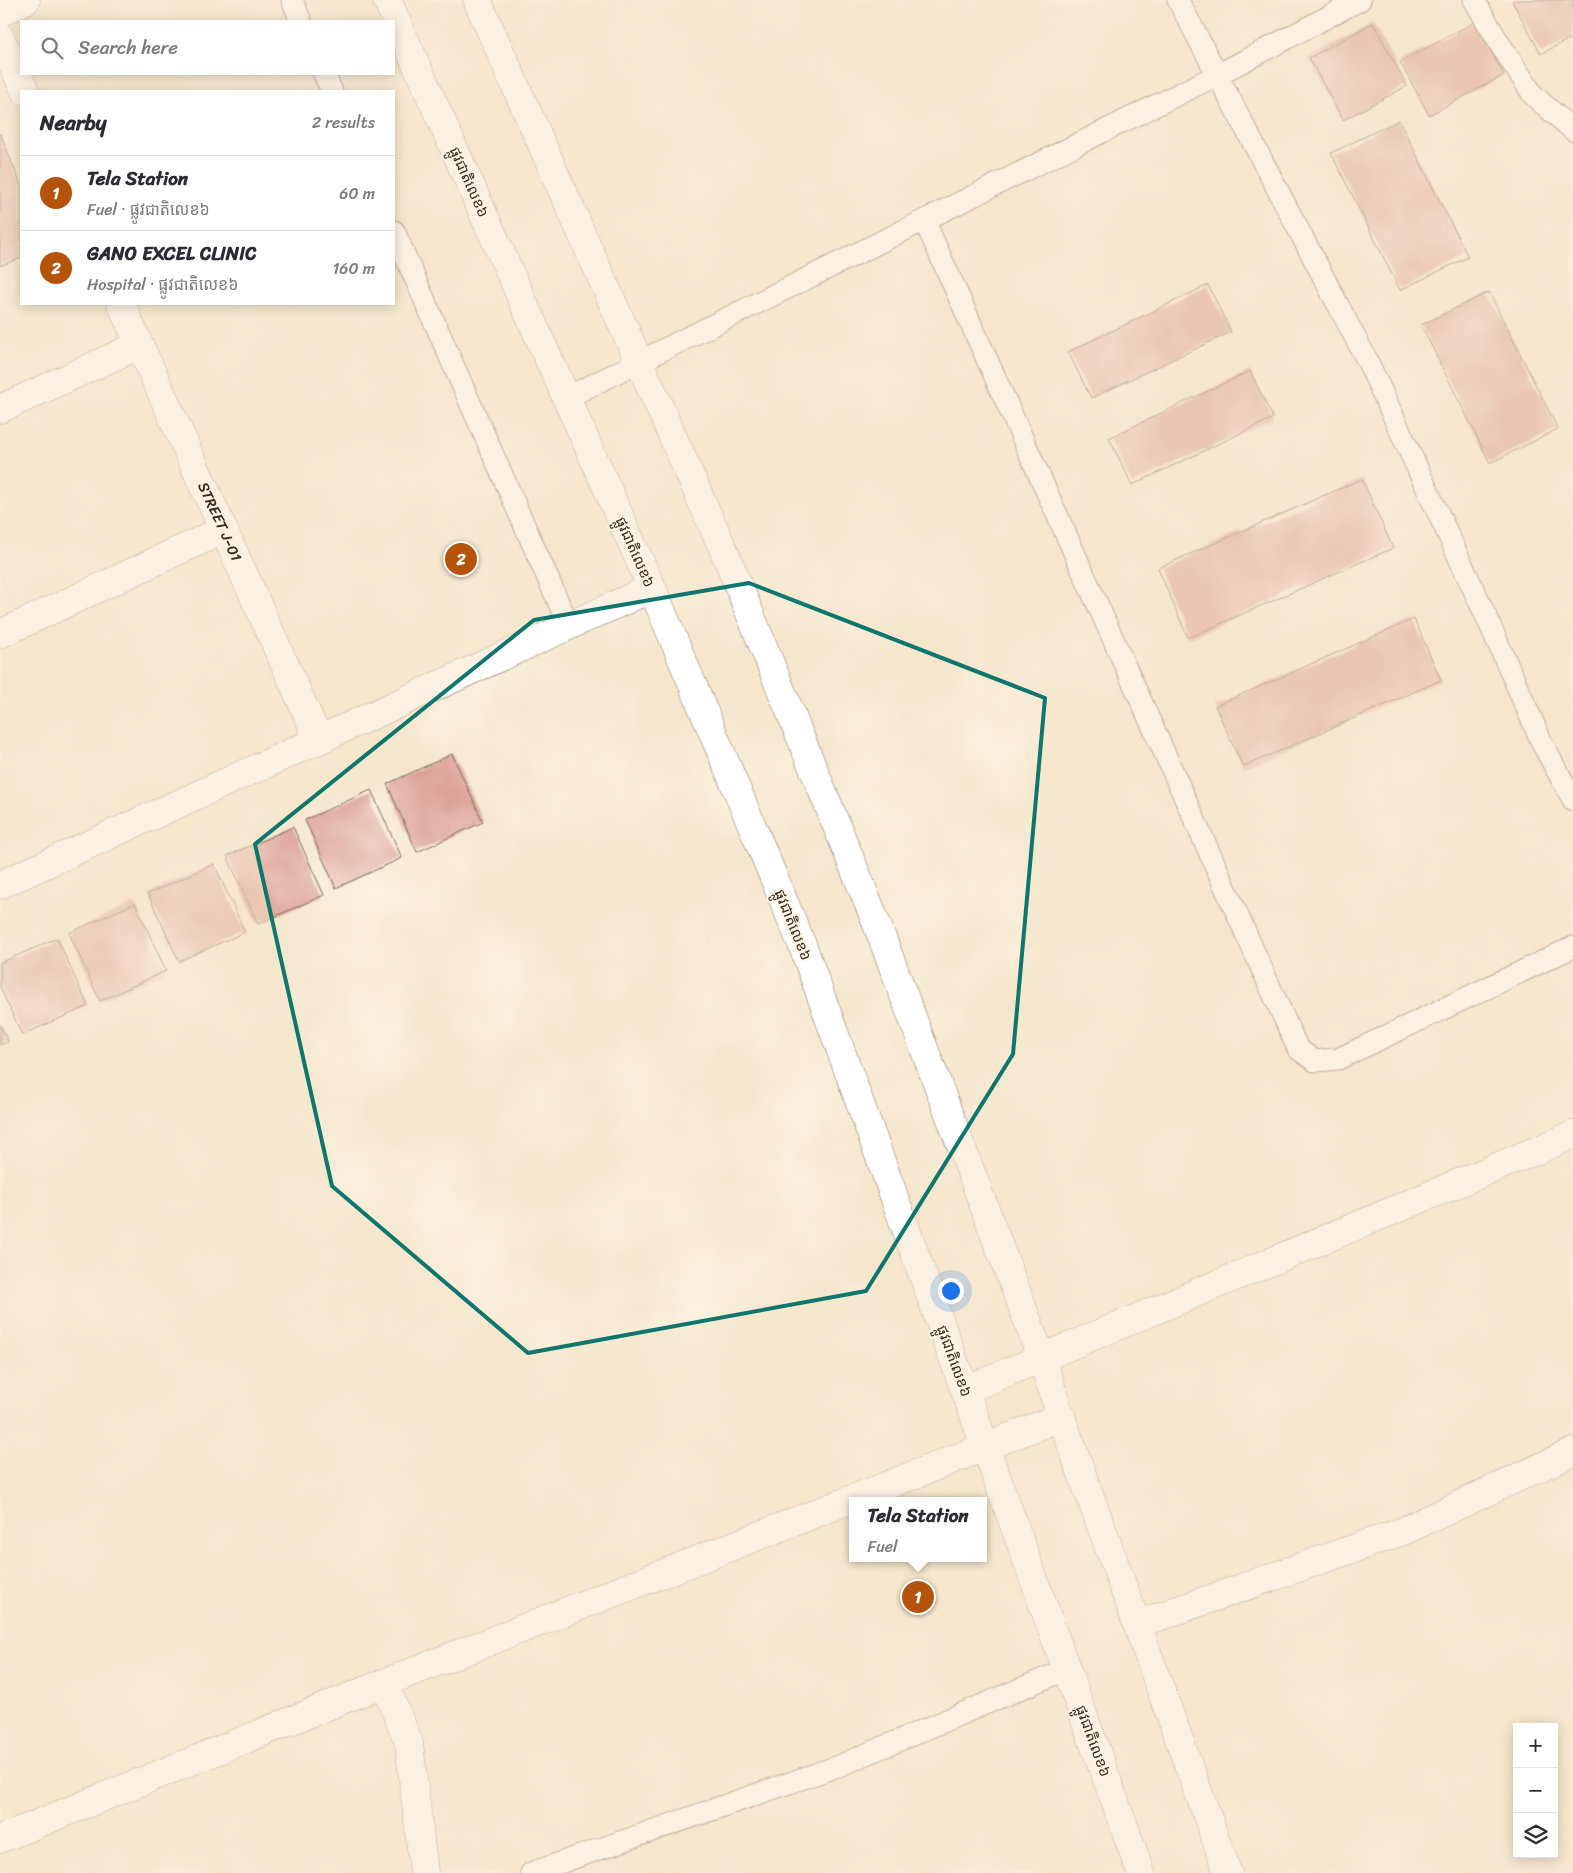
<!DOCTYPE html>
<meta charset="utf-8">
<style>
:root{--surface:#fff;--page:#f2f2f3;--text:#2b2b33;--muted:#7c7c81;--line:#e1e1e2;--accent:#b45309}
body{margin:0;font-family:Sriracha,"Noto Sans Khmer",sans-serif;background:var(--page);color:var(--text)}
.controls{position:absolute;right:15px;bottom:15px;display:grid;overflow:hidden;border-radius:0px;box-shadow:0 2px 12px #0003}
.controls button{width:45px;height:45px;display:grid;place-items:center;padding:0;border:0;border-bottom:1px solid var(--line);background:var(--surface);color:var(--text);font:25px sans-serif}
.you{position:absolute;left:950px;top:1290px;width:18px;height:18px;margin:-12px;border:4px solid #fff;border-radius:50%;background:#1a73e8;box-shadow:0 0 0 8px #1a73e833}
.badge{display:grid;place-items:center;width:32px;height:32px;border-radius:50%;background:var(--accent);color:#fff;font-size:16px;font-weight:700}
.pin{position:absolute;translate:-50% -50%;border:2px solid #fff;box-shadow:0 1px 5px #0006}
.popup{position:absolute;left:849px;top:1497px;width:138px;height:65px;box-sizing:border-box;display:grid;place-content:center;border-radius:0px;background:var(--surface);filter:drop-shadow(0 1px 4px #0005);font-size:16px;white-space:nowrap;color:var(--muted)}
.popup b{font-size:19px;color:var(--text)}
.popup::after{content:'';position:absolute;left:50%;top:100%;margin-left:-10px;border:10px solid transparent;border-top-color:var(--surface)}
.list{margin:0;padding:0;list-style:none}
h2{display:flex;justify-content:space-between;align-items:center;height:65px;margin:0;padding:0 20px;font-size:21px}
h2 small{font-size:16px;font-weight:400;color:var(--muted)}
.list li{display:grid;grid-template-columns:32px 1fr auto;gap:15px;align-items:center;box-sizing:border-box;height:75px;padding:0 20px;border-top:1px solid var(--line)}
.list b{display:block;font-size:19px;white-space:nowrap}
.list p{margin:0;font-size:16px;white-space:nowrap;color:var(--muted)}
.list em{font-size:16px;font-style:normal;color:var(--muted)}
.icon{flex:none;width:28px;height:28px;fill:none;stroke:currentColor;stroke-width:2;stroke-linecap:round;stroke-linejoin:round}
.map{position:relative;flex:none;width:1573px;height:1873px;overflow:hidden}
.search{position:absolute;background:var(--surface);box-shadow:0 2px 12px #0003;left:20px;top:20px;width:375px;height:55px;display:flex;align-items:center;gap:12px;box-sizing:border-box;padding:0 18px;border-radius:0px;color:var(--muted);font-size:19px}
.panel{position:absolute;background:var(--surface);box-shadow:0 2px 12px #0003;left:20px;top:90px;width:375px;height:215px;border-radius:0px}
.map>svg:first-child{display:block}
.building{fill:#dba195}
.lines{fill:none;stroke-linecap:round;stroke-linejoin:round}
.lane-casing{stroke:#7c6c5b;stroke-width:23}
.street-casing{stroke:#7c6c5b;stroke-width:29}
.secondary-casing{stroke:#7c6c5b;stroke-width:29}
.highway-casing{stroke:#7c6c5b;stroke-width:29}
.lane{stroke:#fff;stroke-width:21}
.street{stroke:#fff;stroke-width:28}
.secondary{stroke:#fff;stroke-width:28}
.highway{stroke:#fff;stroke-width:28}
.marked{fill:none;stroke:#0f766e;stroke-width:4;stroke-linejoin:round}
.labels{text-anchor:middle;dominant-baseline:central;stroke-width:4.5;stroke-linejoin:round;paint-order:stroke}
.street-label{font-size:15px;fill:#3b2a1e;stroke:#fcf5e5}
</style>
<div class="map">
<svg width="1573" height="1873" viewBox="0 0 1573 1873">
<rect width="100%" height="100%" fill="#fcf5e5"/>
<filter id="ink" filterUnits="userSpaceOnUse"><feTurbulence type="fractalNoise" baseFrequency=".02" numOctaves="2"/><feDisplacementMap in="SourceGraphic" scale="10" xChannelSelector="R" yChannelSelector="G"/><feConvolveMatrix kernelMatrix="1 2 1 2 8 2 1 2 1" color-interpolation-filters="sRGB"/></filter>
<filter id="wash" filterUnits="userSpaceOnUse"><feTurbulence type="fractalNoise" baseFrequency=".0096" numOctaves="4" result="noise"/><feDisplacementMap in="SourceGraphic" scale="20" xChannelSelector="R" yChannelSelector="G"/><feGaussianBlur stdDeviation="1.12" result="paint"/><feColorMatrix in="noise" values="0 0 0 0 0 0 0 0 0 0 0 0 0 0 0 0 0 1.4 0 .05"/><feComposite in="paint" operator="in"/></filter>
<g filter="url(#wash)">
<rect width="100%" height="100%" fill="#f5e6cc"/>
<g id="blocks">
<g class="building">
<polygon points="1514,0 1573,0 1573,37 1541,54 1512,1"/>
<polygon points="1475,22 1504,75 1429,115 1400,62"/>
<polygon points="1373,23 1407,86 1343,120 1309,58"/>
<polygon points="1399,120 1468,257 1400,290 1331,153"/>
<polygon points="0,133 21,185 21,258 0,266"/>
<polygon points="1208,285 1231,332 1091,398 1068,352"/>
<polygon points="1489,292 1558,429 1490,463 1421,325"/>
<polygon points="1250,371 1273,418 1132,485 1109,438"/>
<polygon points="1362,479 1393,548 1188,638 1158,568"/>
<polygon points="1414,619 1441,680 1243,767 1215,706"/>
<polygon points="452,754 483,822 417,852 387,784"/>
<polygon points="371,790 402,858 336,888 305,820"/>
<polygon points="293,827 324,895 258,924 227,856"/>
<polygon points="214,864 245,932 179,961 148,894"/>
<polygon points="135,903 166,971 100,1001 69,933"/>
<polygon points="57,938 88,1006 22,1035 0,987 0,963"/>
<polygon points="0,1024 8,1042 0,1045"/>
</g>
</g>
</g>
<g filter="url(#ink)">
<use href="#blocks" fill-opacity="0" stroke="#7c6c5b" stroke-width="1"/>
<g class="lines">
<defs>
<g id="lane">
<polyline points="292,0 301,21"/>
<polyline points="1178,0 1368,362 1485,614 1543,745 1573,800"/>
<polyline points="1474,0 1501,46 1534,96 1573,130"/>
<polyline points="324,74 332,91"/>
<polyline points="925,222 1298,1049 1315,1061 1338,1059 1573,947"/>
<polyline points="394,231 569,626"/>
<polyline points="566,398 1217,75 1360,0"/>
<polyline points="531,1873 841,1765 1067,1669"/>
</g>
<g id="street">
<polyline points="0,13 26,0"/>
<polyline points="0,37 25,91"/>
<path id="s1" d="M121,304L319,740"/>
<polyline points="0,409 139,345"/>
<polyline points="0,634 223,530"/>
<polyline points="0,885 652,588"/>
<polyline points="965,1390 1573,1135"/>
<polyline points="1138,1624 1401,1532 1573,1452"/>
<polyline points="384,1683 409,1743 424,1873"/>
</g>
<polyline id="secondary" points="0,1839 384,1683 1061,1417"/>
<g id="highway">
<polyline points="387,0 652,588 803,947 1141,1873"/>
<polyline points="477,0 728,560 876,922 1042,1359 1061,1417 1228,1873"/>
</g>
</defs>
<use href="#lane" class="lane-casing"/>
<use href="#street" class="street-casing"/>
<use href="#secondary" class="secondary-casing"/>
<use href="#highway" class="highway-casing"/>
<use href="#lane" class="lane"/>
<use href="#street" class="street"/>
<use href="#secondary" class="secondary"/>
<use href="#highway" class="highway"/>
</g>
</g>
<path d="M0 0H1573V1873H0ZM749,583L1045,698L1013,1054L866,1291L528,1353L332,1186L255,844L534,620Z" fill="#f5e6cc" fill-opacity=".55" fill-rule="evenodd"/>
<path class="marked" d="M749,583L1045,698L1013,1054L866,1291L528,1353L332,1186L255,844L534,620Z"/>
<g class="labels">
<g class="street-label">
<text transform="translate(469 182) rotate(66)">ផ្លូវជាតិលេខ៦</text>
<text stroke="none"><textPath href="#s1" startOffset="239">STREET J-01</textPath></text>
<text transform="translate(635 552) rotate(66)">ផ្លូវជាតិលេខ៦</text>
<text transform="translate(793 925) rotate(68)">ផ្លូវជាតិលេខ៦</text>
<text transform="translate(954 1361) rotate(70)">ផ្លូវជាតិលេខ៦</text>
<text transform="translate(1093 1741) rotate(70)">ផ្លូវជាតិលេខ៦</text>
</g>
</g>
</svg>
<div class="controls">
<button>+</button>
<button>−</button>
<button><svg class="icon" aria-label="layers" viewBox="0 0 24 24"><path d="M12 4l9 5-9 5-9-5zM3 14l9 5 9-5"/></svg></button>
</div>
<div class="you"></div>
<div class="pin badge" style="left:918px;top:1597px">1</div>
<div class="popup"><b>Tela Station</b>Fuel</div>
<div class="pin badge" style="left:461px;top:559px">2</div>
<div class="search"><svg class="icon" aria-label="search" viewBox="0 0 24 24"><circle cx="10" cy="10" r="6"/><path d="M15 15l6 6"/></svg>Search here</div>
<section class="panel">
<h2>Nearby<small>2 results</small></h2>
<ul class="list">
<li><span class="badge">1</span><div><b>Tela Station</b><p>Fuel · ផ្លូវជាតិលេខ៦</p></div><em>60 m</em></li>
<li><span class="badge">2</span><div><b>GANO EXCEL CLINIC</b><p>Hospital · ផ្លូវជាតិលេខ៦</p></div><em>160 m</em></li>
</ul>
</section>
</div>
